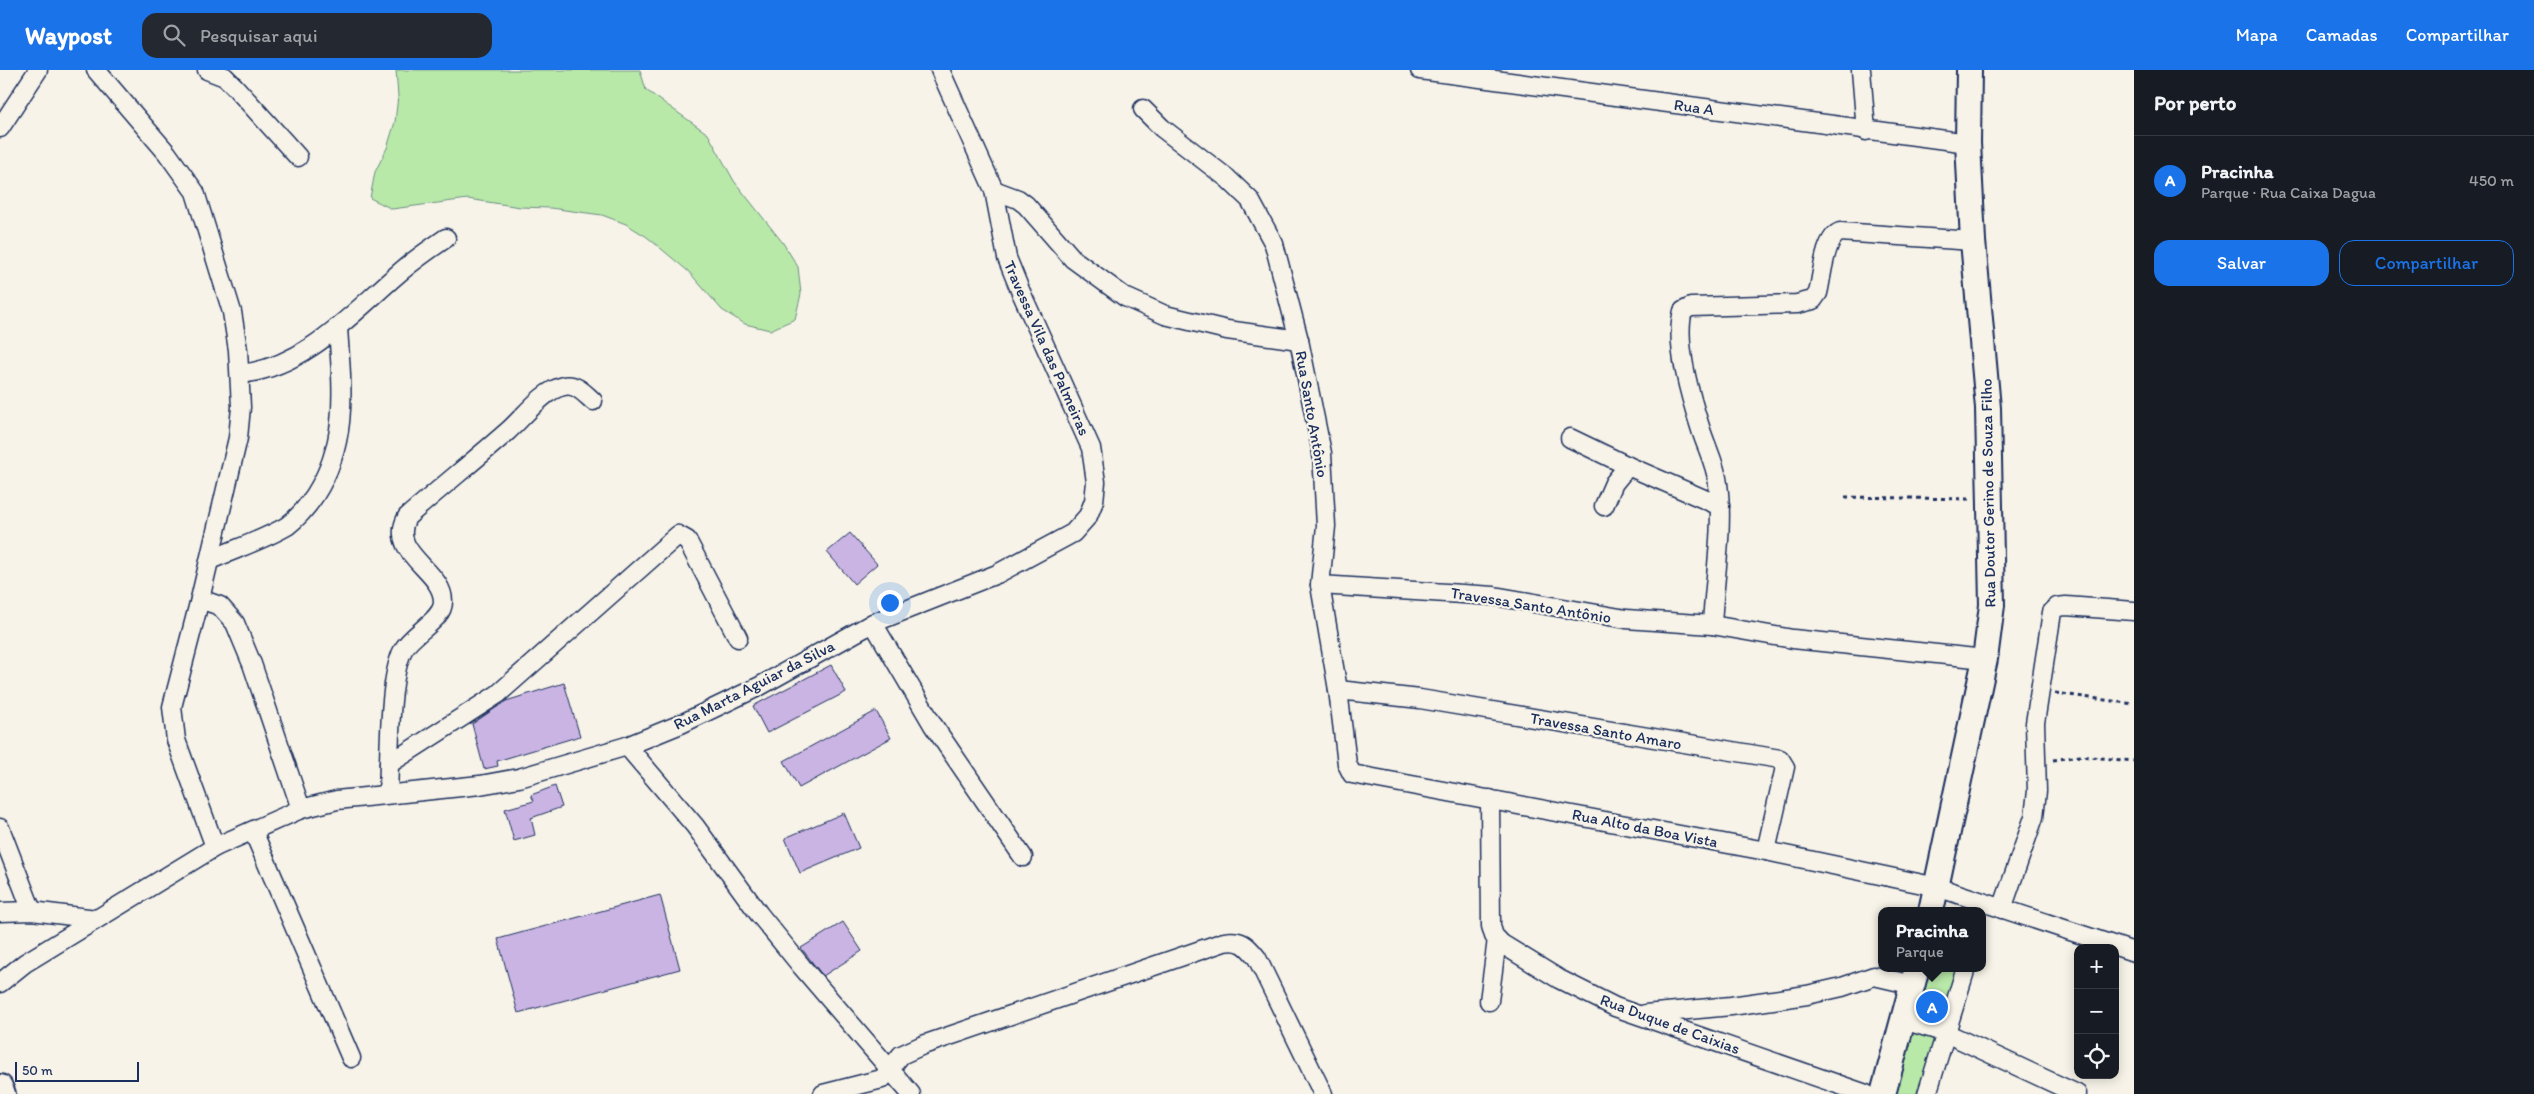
<!DOCTYPE html>
<html lang="pt">
<meta charset="utf-8">
<style>
:root{--surface:#171b24;--page:#242831;--text:#f1f3f6;--muted:#9ea1a6;--line:#363941;--accent:#1a73e8}
body{margin:0;font-family:Itim,sans-serif;background:var(--page);color:var(--text)}
.controls{position:absolute;right:15px;bottom:15px;display:grid;overflow:hidden;border-radius:10px;box-shadow:0 2px 12px #0003}
.controls button{width:45px;height:45px;display:grid;place-items:center;padding:0;border:0;border-bottom:1px solid var(--line);background:var(--surface);color:var(--text);font:25px sans-serif}
.scale{position:absolute;left:15px;bottom:12px;width:124px;box-sizing:border-box;padding-left:5px;border:2px solid #1b2f5e;border-top:0;font-size:14px;line-height:18px;white-space:nowrap;color:#1b2f5e;-webkit-text-stroke:4px #f7f3e8;paint-order:stroke}
.you{position:absolute;left:889px;top:532px;width:18px;height:18px;margin:-12px;border:4px solid #fff;border-radius:50%;background:#1a73e8;box-shadow:0 0 0 8px #1a73e833}
.badge{display:grid;place-items:center;width:32px;height:32px;border-radius:50%;background:var(--accent);color:#fff;font-size:16px;font-weight:700}
.pin{position:absolute;translate:-50% -50%;border:2px solid #fff;box-shadow:0 1px 5px #0006}
.popup{position:absolute;left:1878px;top:837px;width:108px;height:65px;box-sizing:border-box;display:grid;place-content:center;border-radius:10px;background:var(--surface);filter:drop-shadow(0 1px 4px #0005);font-size:16px;white-space:nowrap;color:var(--muted)}
.popup b{font-size:19px;color:var(--text)}
.popup::after{content:'';position:absolute;left:50%;top:100%;margin-left:-10px;border:10px solid transparent;border-top-color:var(--surface)}
.list{margin:0;padding:0;list-style:none}
h2{display:flex;justify-content:space-between;align-items:center;height:65px;margin:0;padding:0 20px;font-size:21px}
h2 small{font-size:16px;font-weight:400;color:var(--muted)}
.list li{display:grid;grid-template-columns:32px 1fr auto;gap:15px;align-items:center;box-sizing:border-box;height:90px;padding:0 20px;border-top:1px solid var(--line)}
.list b{display:block;font-size:19px;white-space:nowrap}
.list p{margin:0;font-size:16px;white-space:nowrap;color:var(--muted)}
.list em{font-size:16px;font-style:normal;color:var(--muted)}
.actions{display:flex;gap:10px;padding:15px 20px}
.actions a{flex:1;padding:11px 0;border:1px solid var(--accent);border-radius:15px;text-align:center;font-size:18px;color:var(--accent)}
.actions .main{background:var(--accent);color:#fff}
.icon{flex:none;width:28px;height:28px;fill:none;stroke:currentColor;stroke-width:2;stroke-linecap:round;stroke-linejoin:round}
.map{position:relative;flex:none;width:2134px;height:1024px;overflow:hidden}
header{display:flex;align-items:center;gap:30px;box-sizing:border-box;height:70px;padding:0 25px;background:var(--accent);color:#fff}
header strong{font-size:24px}
nav{display:flex;gap:28px;margin-inline-start:auto;font-size:18px}
.search{width:350px;height:45px;background:var(--page);display:flex;align-items:center;gap:12px;box-sizing:border-box;padding:0 18px;border-radius:15px;color:var(--muted);font-size:19px}
main{display:flex}
aside{flex:1;background:var(--surface)}
.map>svg:first-child{display:block}
.green{fill:#b9e9a8;stroke:#6a8c83}
.building{fill:#cab4e3;stroke:#1b2f5e}
.lines{fill:none;stroke-linecap:round;stroke-linejoin:round}
.street-casing{stroke:#1b2f5e;stroke-width:21}
.secondary-casing{stroke:#1b2f5e;stroke-width:28}
.path{stroke:#1b2f5e;stroke-width:3;stroke-dasharray:4 4;stroke-linecap:butt}
.street{stroke:#f7f3e8;stroke-width:18}
.secondary{stroke:#f7f3e8;stroke-width:24}
.labels{text-anchor:middle;dominant-baseline:central;stroke-width:4.5;stroke-linejoin:round;paint-order:stroke}
.street-label{font-size:16px;fill:#1b2f5e;stroke:#f7f3e8}
</style>
<header>
<strong>Waypost</strong>
<div class="search"><svg class="icon" aria-label="search" viewBox="0 0 24 24"><circle cx="10" cy="10" r="6"/><path d="M15 15l6 6"/></svg>Pesquisar aqui</div>
<nav><a>Mapa</a><a>Camadas</a><a>Compartilhar</a></nav>
</header>
<main>
<div class="map">
<svg width="2134" height="1024" viewBox="0 0 2134 1024">
<rect width="100%" height="100%" fill="#f7f3e8"/>
<filter id="ink" filterUnits="userSpaceOnUse"><feTurbulence type="fractalNoise" baseFrequency=".02" numOctaves="2"/><feDisplacementMap in="SourceGraphic" scale="10" xChannelSelector="R" yChannelSelector="G"/><feConvolveMatrix kernelMatrix="1 2 1 2 8 2 1 2 1" color-interpolation-filters="sRGB"/></filter>
<g filter="url(#ink)">
<g class="green">
<polygon points="396,0 640,0 646,20 708,64 734,111 783,173 798,197 801,224 795,249 770,260 745,254 722,240 689,202 647,167 626,154 602,145 550,138 520,137 468,129 392,139 370,128 375,102 387,78 395,52 398,26"/>
<polygon points="1924,898 1961,898 1925,1024 1891,1024"/>
</g>
<g class="building">
<polygon points="850,463 877,494 854,514 827,482"/>
<polygon points="831,595 846,622 767,663 753,636"/>
<polygon points="564,613 580,666 497,691 498,696 484,699 472,654 506,631"/>
<polygon points="876,641 891,668 799,718 784,691"/>
<polygon points="555,716 562,737 531,748 535,765 514,771 505,739 534,731 531,725"/>
<polygon points="844,743 859,778 800,803 785,768"/>
<polygon points="660,825 680,899 518,943 498,869"/>
<polygon points="843,852 862,881 823,906 801,878"/>
</g>
<g class="lines">
<defs>
<g id="street">
<polyline points="96,0 167,83 195,122 232,242 238,280 241,337 238,368 200,529 172,637 176,670 215,777"/>
<polyline points="207,0 225,7 234,16 298,87"/>
<polyline points="1420,0 1968,73"/>
<polyline points="1861,0 1866,61"/>
<polyline points="1143,39 1162,58 1227,108 1250,130 1274,174 1299,270 1322,383 1326,456 1320,515 1338,620 1347,694 1352,704 1766,781 1937,817 2134,882"/>
<polyline points="0,58 38,0"/>
<polyline points="994,120 1018,129 1026,135 1073,189 1125,227 1165,245 1227,260 1299,270"/>
<path d="M241,304C306,297 352,243 399,203C414,190 430,179 446,168"/>
<polyline points="1570,368 1628,396"/>
<polyline points="1604,436 1614,413 1628,396 1720,436"/>
<path d="M210,490C235,479 263,470 287,456C299,447 307,437 315,425C349,372 342,318 338,258"/>
<polyline points="1320,515 1494,526 1626,549 1712,555 1793,569 1985,589"/>
<polyline points="200,529 220,536 235,553 252,594 301,739"/>
<polyline points="873,553 933,655 1023,787"/>
<path d="M1712,555C1714,512 1724,457 1718,414C1716,395 1707,379 1701,360C1691,329 1674,273 1683,241L1691,237L1797,234L1813,230L1818,223C1822,208 1824,168 1840,162L1973,171"/>
<polyline points="1338,620 1420,629 1780,689 1785,697 1766,781"/>
<polyline points="627,676 695,756 759,844 802,897 911,1024"/>
<polyline points="389,694 498,624 678,465 687,470 738,568"/>
<path d="M388,723C390,688 388,609 403,580C412,563 443,550 443,532C444,500 387,484 407,447C440,418 475,390 508,361C524,347 543,320 564,316C576,313 585,324 593,331"/>
<polyline points="1490,729 1491,856 1494,866 1502,874 1559,909 1615,937 1866,1024"/>
<polyline points="0,758 32,841"/>
<polyline points="253,761 351,988"/>
<polyline points="2002,839 2034,747 2037,721 2035,653 2052,542 2057,537 2066,536 2134,541"/>
<polyline points="0,842 32,841 96,849"/>
<polyline points="0,913 25,893 215,777 301,739 337,730 480,715 519,708 627,676 681,654 760,616 873,553 997,504 1073,463 1088,446 1094,431 1096,412 1091,378 1020,220 1007,188 994,120 940,0"/>
<polyline points="1489,931 1497,869"/>
<polyline points="1645,944 1731,936 1807,925 1842,917 1874,906 1913,915"/>
<polyline points="1903,950 1946,963 2077,1024"/>
<path d="M823,1024L882,1009L901,985L923,975L1224,872C1241,869 1247,875 1257,888L1323,1024"/>
<polyline points="1927,1024 1966,898"/>
</g>
<g id="secondary">
<polyline points="1931,841 1985,589 1992,535 1988,338 1973,171 1968,73 1969,0"/>
<polyline points="0,1017 3,1024"/>
<polyline points="1883,1024 1917,898"/>
</g>
</defs>
<use href="#street" class="street-casing"/>
<use href="#secondary" class="secondary-casing"/>
<g class="path">
<polyline points="1845,427 1971,429"/>
<polyline points="2055,623 2134,634"/>
<polyline points="2053,690 2080,686 2134,691"/>
</g>
<use href="#street" class="street"/>
<use href="#secondary" class="secondary"/>
</g>
</g>
<g class="labels">
<g class="street-label">
<text transform="translate(1694 37) rotate(8)">Rua A</text>
<text transform="translate(1047 278) rotate(66)">Travessa Vila das Palmeiras</text>
<text transform="translate(1312 344) rotate(80)">Rua Santo Antônio</text>
<text transform="translate(1988 423) rotate(-91)">Rua Doutor Gerino de Souza Filho</text>
<text transform="translate(1531 535) rotate(9)">Travessa Santo Antônio</text>
<text transform="translate(754 615) rotate(-27)">Rua Marta Aguiar da Silva</text>
<text transform="translate(1606 661) rotate(10)">Travessa Santo Amaro</text>
<text transform="translate(1645 758) rotate(11)">Rua Alto da Boa Vista</text>
<text transform="translate(1670 954) rotate(20)">Rua Duque de Caixias</text>
</g>
</g>
</svg>
<div class="controls">
<button>+</button>
<button>−</button>
<button><svg class="icon" aria-label="locate" viewBox="0 0 24 24"><circle cx="12" cy="12" r="6"/><path d="M12 2v4M12 18v4M2 12h4M18 12h4"/></svg></button>
</div>
<div class="scale">50 m</div>
<div class="you"></div>
<div class="pin badge" style="left:1932px;top:937px">A</div>
<div class="popup"><b>Pracinha</b>Parque</div>
</div>
<aside>
<h2>Por perto<small></small></h2>
<ul class="list">
<li><span class="badge">A</span><div><b>Pracinha</b><p>Parque · Rua Caixa Dagua</p></div><em>450 m</em></li>
</ul>
<div class="actions"><a class="main">Salvar</a><a>Compartilhar</a></div>
</aside>
</main>
